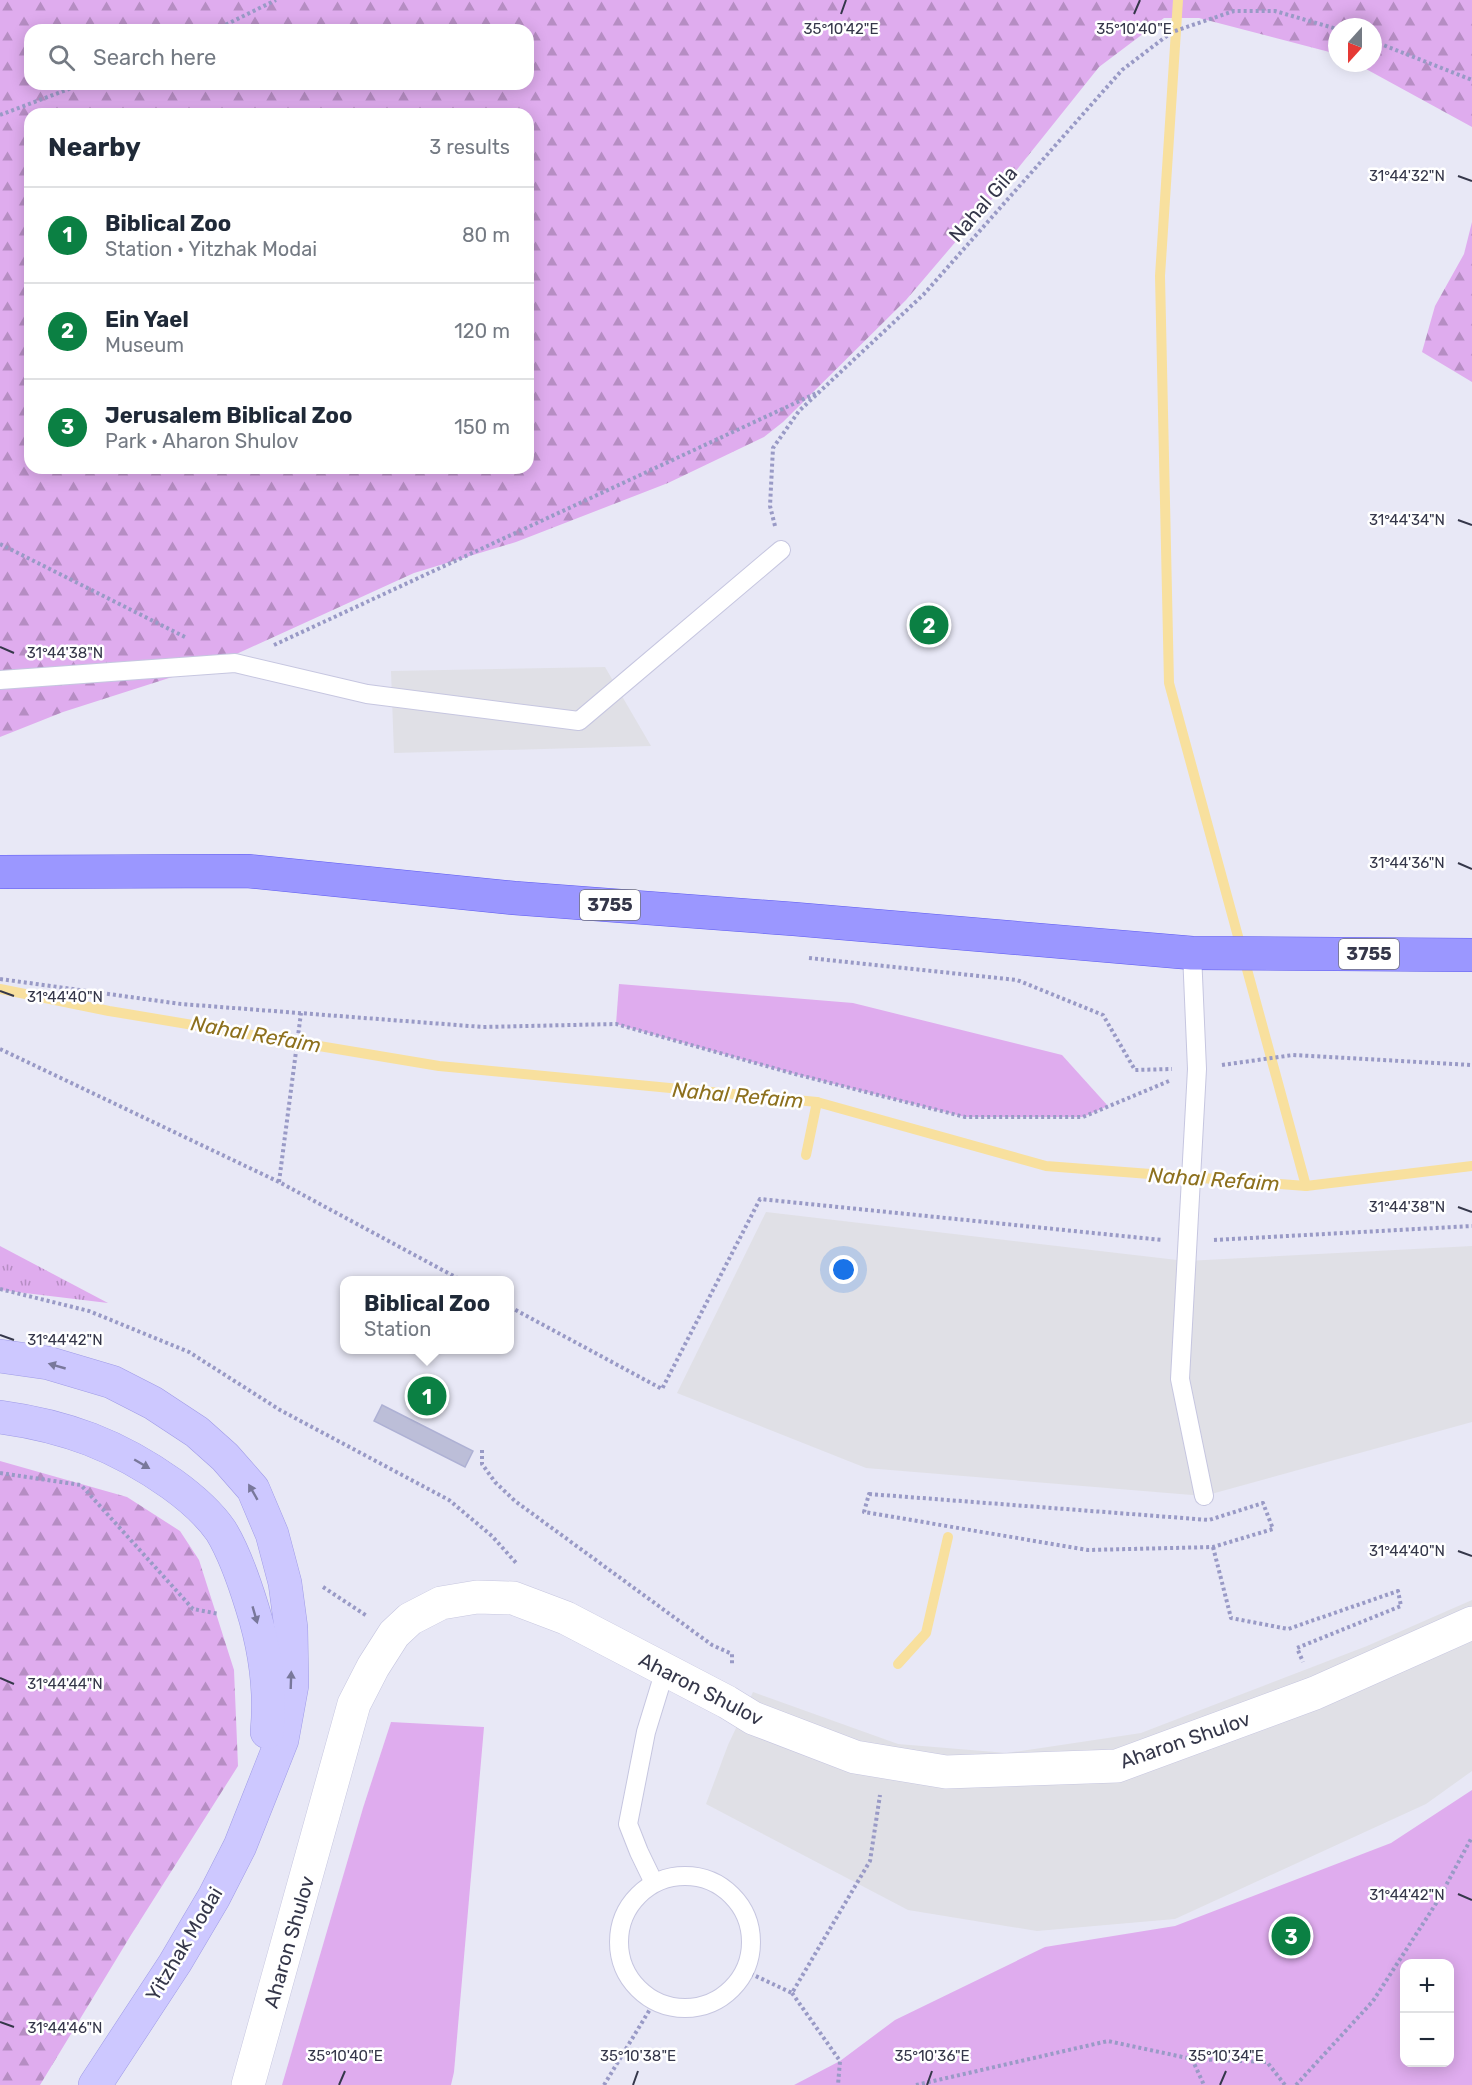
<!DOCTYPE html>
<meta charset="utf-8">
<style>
:root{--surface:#fff;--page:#f2f2f3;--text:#1f2937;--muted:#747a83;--line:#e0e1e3;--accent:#0b8043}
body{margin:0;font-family:Rubik,sans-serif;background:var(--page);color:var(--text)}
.controls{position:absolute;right:18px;bottom:18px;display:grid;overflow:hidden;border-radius:12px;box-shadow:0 3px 15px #0003}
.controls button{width:54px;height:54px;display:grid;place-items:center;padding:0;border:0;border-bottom:2px solid var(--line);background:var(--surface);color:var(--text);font:30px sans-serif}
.compass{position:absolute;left:1328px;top:18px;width:54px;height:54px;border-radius:50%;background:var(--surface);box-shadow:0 3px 15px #0003;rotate:201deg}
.you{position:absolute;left:844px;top:1270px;width:21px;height:21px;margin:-15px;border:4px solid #fff;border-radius:50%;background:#1a73e8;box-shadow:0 0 0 9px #1a73e833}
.badge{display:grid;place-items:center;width:39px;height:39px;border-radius:50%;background:var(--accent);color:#fff;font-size:20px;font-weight:700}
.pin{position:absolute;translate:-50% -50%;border:3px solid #fff;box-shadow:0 2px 6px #0006}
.popup{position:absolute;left:340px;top:1276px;width:174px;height:78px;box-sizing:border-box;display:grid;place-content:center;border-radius:12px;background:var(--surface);filter:drop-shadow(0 2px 4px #0005);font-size:20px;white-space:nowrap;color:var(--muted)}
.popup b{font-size:22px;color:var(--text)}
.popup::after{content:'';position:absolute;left:50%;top:100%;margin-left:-12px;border:12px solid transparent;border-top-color:var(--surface)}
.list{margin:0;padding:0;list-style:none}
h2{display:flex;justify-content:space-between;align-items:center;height:78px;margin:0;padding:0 24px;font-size:26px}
h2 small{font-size:20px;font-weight:400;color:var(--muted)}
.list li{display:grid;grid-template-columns:39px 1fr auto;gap:18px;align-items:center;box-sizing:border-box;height:96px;padding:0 24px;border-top:2px solid var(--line)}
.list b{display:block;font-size:22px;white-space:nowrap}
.list p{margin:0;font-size:20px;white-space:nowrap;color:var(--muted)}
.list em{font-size:20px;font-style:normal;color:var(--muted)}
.icon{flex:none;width:33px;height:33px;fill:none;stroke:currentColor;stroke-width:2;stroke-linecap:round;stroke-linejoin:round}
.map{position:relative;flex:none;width:1472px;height:2085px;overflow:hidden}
.search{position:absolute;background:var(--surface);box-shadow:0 3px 15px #0003;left:24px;top:24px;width:510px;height:66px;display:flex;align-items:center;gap:15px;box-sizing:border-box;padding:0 21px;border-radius:18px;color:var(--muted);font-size:22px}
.panel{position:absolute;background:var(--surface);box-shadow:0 3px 15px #0003;left:24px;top:108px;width:510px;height:366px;border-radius:18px}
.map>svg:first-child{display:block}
.grass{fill:url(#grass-tufts)}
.forest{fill:url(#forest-firs);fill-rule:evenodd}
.park{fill:#dfacee;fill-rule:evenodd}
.parking{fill:#e0e0e6}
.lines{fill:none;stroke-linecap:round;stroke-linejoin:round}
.stream{stroke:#f8e09e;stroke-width:10}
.building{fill:#bcbed8;stroke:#aeb1d4;stroke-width:1.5}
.lane-casing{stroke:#c6c6e0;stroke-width:20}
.street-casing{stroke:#c6c6e0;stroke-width:34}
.secondary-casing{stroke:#9f9be7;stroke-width:34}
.primary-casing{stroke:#5e5bf1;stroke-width:34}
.path{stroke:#999ac6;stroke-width:4;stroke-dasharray:3 3;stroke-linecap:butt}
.lane{stroke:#fff;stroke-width:18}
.street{stroke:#fff;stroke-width:33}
.secondary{stroke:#cdc8ff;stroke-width:33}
.primary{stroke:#9b97ff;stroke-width:33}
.oneway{fill:#79789b}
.ticks{fill:none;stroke:#35374a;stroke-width:2}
.labels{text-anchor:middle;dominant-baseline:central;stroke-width:5;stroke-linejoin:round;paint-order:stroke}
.shield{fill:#fff;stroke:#727380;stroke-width:1.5}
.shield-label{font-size:18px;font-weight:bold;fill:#35374a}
.street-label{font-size:20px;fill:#35374a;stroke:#fff}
.water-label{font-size:21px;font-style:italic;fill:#8d701d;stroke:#fff}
.ticks-label{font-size:15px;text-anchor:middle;fill:#35374a;stroke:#fff;stroke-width:5;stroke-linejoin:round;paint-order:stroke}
</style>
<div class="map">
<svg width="1472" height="2085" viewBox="0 0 1472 2085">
<defs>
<pattern id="grass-tufts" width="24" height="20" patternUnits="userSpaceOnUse" patternTransform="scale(1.5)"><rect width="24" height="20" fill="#dfacee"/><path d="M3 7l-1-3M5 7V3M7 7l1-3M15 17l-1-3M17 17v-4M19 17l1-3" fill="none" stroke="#b68dc3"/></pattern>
<pattern id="forest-firs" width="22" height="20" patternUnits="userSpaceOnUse" patternTransform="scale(1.5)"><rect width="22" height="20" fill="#dfacee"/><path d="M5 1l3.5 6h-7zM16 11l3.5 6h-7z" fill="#b68dc3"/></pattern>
</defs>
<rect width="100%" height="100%" fill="#e8e8f6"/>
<polygon class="grass" points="0,1246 108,1303 0,1290"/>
<g class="forest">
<path d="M0,0H1472V127L1355,63H1373V27H1337V54L1199,18H1164L1099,67L1015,172L906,300L783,422L764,437L668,483L516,542L414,573L219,662L63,712L0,737ZM30,30H528V84H30ZM30,114H528V468H30Z"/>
<polygon points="1472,222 1472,382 1422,352 1435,306 1464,254"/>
<polygon points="0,1461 127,1497 180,1531 199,1560 234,1670 238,1766 131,1935 40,2085 0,2085"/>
</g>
<g class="park">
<polygon points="619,984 853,1003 1062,1055 1108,1106 1083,1117 965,1117 795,1074 616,1024"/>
<polygon points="391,1722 484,1727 454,2072 451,2085 282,2085 363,1808"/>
<path d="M1472,1790V2085H794L840,2061L895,2020L1045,1947L1175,1926L1391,1843ZM1404,1964H1450V2062H1404Z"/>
</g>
<g class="parking">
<polygon points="605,667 651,746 394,753 391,671"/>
<polygon points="766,1212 1186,1261 1472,1246 1472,1422 1204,1496 866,1468 677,1393"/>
<polygon points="1472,1600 1472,1771 1426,1804 1175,1919 1037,1931 908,1910 706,1804 728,1745 753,1692 898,1744 1007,1753 1141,1733 1367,1646"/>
</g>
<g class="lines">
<g class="stream">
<polyline points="1178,0 1160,276 1169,683 1306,1186"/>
<polyline points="0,989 109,1011 439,1066 817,1102 1046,1166 1306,1186 1472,1166"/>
<polyline points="806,1155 817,1102"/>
<polyline points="898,1664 926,1633 948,1537"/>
</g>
</g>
<polygon class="building" points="382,1405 473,1451 465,1467 374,1421"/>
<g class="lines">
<defs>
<g id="lane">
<polyline points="0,680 235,663 367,694 579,721 781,550"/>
<polyline points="1192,953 1197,1069 1180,1379 1204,1496"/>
<circle cx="685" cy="1942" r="66"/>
<polyline points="654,1883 639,1852 628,1824 646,1732 665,1670"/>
</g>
<polyline id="street" points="248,2085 354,1704 373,1667 394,1634 410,1619 441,1603 477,1597 513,1598 566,1618 727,1702 753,1718 855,1757 946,1772 1117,1766 1315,1693 1472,1623"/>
<g id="secondary">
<polyline points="0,1356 48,1363 112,1382 153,1403 197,1432 225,1457 253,1489 272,1534 285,1583 291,1628 292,1685 282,1740 240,1846 214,1897 175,1963 95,2085"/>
<path d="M0,1417C66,1426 117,1445 172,1484C190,1497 208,1512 221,1531C235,1554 244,1581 252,1607C265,1648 271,1690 267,1732"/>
</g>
<polyline id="primary" points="0,872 247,871 514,898 794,919 1192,953 1472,955"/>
</defs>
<use href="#lane" class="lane-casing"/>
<use href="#street" class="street-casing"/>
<use href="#secondary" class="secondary-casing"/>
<use href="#primary" class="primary-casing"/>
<g class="path">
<polyline points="215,30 276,0"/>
<polyline points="1373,41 1472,80"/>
<polyline points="0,115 82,84"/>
<polyline points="775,526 770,506 773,448 799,411 924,294 1122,70 1172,32 1234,11 1275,11 1337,29"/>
<polyline points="0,544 187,638"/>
<polyline points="274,645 819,392"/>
<polyline points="809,958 1017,980 1103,1015 1135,1070 1172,1069"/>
<polyline points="0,979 181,1004 483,1027 616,1024 795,1074 965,1117 1083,1117 1169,1081"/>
<polyline points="0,1049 279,1182 461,1280"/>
<polyline points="1222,1065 1293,1055 1472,1065"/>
<polyline points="279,1182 301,1013"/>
<polyline points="1214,1240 1472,1226"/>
<polyline points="0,1289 89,1311 189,1352 280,1410 449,1500 492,1536 517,1564"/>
<polyline points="510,1307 662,1389 760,1199 1162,1240"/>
<polyline points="482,1450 482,1464 495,1482 515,1501 712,1645 732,1654 732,1666"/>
<polyline points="0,1473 81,1485 193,1609 219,1614"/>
<polygon points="869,1494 1209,1520 1263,1503 1273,1529 1213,1547 1088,1550 864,1512"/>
<polyline points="1213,1547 1231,1618 1288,1629 1398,1591 1401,1606 1297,1648 1303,1662"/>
<polyline points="323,1587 367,1616"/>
<polyline points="745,1971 792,1993 870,1861 880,1795"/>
<polyline points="792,1993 840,2061 838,2085"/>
<polyline points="1192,2059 1204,2085"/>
<polyline points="604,2085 655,2001"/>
<polyline points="916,2085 1108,2041 1192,2059 1267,2062 1285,2085"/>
<polyline points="1296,2085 1373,2001 1437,1902 1472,1837"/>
</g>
<use href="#lane" class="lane"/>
<use href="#street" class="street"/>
<use href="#secondary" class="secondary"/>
<use href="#primary" class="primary"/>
</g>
<defs><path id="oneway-solid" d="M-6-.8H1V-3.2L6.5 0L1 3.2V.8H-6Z" transform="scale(1.5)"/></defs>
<g class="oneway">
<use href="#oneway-solid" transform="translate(57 1366) rotate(-164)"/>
<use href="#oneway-solid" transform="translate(142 1464) rotate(30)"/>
<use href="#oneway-solid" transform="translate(253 1492) rotate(-120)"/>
<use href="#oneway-solid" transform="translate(255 1615) rotate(74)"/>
<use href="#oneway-solid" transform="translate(291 1680) rotate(-88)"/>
</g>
<path class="ticks" d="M841,14L846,0M1134,14L1140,0M1458,176L1472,181M1458,520L1472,525M0,647L14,653M1458,863L1472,869M0,991L14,996M1458,1207L1472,1212M0,1335L14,1340M1458,1551L1472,1556M0,1678L14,1684M1458,1894L1472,1900M0,2022L14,2027M339,2085L345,2071M633,2085L638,2071M927,2085L932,2071M1220,2085L1226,2071"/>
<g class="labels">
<g class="shield">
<rect x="580" y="890" width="60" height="30" rx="4.5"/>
<rect x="1339" y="939" width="60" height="30" rx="4.5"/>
</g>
<g class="shield-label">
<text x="610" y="905">3755</text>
<text x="1369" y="954">3755</text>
</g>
<g class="street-label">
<text transform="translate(983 204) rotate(-49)">Nahal Gila</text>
<text transform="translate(701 1689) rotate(27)">Aharon Shulov</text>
<text transform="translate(1185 1740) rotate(-19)">Aharon Shulov</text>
<text transform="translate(289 1942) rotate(-74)">Aharon Shulov</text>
<text transform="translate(184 1944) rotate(-59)">Yitzhak Modai</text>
</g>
<g class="water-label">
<text transform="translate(256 1034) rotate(10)">Nahal Refaim</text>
<text transform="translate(738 1095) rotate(5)">Nahal Refaim</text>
<text transform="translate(1214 1179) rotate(4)">Nahal Refaim</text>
</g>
</g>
<g class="ticks-label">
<text x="841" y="34">35°10'42"E</text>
<text x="1134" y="34">35°10'40"E</text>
<text x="1407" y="181">31°44'32"N</text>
<text x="1407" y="525">31°44'34"N</text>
<text x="65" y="658">31°44'38"N</text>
<text x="1407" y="868">31°44'36"N</text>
<text x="65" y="1002">31°44'40"N</text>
<text x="1407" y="1212">31°44'38"N</text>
<text x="65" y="1345">31°44'42"N</text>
<text x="1407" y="1556">31°44'40"N</text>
<text x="65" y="1689">31°44'44"N</text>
<text x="1407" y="1900">31°44'42"N</text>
<text x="65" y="2033">31°44'46"N</text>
<text x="345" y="2061">35°10'40"E</text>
<text x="638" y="2061">35°10'38"E</text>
<text x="932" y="2061">35°10'36"E</text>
<text x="1226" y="2061">35°10'34"E</text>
</g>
</svg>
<div class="controls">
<button>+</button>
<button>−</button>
</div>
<svg class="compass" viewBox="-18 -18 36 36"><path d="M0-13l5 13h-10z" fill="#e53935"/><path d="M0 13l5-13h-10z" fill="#747a83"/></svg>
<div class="you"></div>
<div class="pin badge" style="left:427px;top:1396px">1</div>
<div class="popup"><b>Biblical Zoo</b>Station</div>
<div class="pin badge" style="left:929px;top:625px">2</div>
<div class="pin badge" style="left:1291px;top:1936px">3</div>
<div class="search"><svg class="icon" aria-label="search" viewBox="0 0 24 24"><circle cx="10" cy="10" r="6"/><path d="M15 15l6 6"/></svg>Search here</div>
<section class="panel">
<h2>Nearby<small>3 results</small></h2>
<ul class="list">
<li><span class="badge">1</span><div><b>Biblical Zoo</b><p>Station · Yitzhak Modai</p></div><em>80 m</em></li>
<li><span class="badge">2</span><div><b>Ein Yael</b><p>Museum</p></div><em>120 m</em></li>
<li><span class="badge">3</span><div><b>Jerusalem Biblical Zoo</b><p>Park · Aharon Shulov</p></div><em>150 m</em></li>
</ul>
</section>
</div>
